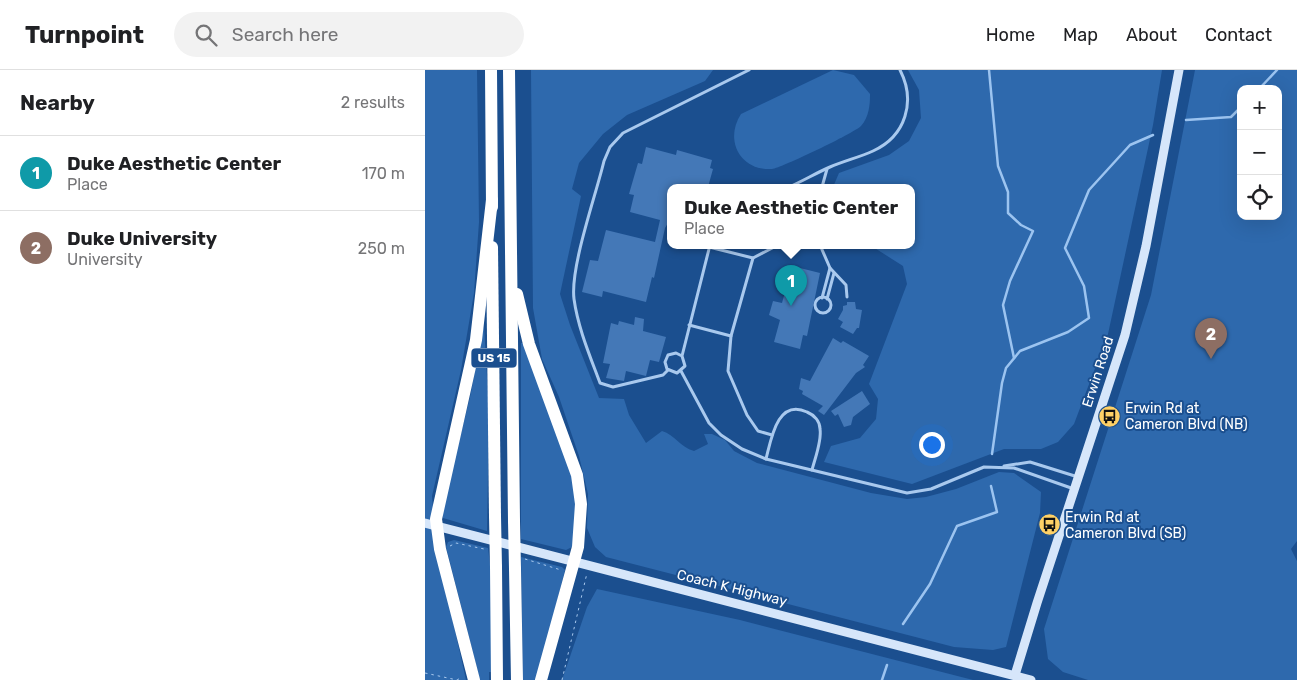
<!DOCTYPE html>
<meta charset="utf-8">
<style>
:root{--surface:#fff;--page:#f2f2f2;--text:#202124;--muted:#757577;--line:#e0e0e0;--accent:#2563eb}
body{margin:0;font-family:Rubik,sans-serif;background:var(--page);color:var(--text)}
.controls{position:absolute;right:15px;top:15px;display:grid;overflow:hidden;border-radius:10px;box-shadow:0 5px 20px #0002}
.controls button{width:45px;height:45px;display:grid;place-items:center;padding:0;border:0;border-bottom:1px solid var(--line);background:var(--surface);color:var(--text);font:25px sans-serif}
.you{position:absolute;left:506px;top:374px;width:18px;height:18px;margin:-12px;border:4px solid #fff;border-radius:50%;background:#1a73e8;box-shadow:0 0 0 8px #1a73e833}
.badge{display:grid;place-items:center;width:32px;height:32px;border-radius:50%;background:var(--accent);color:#fff;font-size:16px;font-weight:700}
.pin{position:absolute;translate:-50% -41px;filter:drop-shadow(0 1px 2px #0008)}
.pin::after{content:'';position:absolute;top:26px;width:18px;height:15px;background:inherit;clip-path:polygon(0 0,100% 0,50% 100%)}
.popup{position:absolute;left:242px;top:114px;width:248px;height:65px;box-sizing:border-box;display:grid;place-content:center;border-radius:10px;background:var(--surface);filter:drop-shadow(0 1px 4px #0005);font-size:16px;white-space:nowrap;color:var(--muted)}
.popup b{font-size:19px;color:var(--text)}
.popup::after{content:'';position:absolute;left:50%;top:100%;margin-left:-10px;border:10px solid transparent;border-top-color:var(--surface)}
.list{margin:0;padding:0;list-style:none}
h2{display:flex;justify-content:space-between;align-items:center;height:65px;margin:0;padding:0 20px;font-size:21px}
h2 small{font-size:16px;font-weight:400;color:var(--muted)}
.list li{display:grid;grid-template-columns:32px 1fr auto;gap:15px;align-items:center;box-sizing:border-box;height:75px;padding:0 20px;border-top:1px solid var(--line)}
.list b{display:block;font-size:19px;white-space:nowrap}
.list p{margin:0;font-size:16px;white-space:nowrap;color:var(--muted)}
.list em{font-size:16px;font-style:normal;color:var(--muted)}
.icon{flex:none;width:28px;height:28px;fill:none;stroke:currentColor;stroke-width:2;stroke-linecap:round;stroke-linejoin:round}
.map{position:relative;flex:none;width:872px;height:610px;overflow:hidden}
header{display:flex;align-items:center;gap:30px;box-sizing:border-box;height:70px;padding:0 25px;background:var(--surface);border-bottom:1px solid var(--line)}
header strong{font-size:24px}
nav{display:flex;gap:28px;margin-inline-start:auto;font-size:18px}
.search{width:350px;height:45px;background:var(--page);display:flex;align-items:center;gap:12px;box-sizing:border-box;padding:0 18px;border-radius:28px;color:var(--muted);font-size:19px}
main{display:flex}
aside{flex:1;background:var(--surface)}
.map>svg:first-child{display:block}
.green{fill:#2e69ad;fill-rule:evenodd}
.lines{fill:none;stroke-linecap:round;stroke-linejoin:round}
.stream{stroke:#9cc4f0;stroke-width:2.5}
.building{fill:#4478b7}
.path{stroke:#a9c9ee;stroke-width:1;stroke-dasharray:2.5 4;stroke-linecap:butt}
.lane{stroke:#a9c9ee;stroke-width:3}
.secondary{stroke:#d6e6fa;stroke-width:9}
.highway{stroke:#fff;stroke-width:12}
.highway-bridge{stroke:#fff;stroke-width:12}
.labels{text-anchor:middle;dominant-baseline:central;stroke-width:4;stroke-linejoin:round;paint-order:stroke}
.shield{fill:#1b4f8f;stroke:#bbcadd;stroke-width:1}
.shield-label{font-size:12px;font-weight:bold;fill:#fff}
.street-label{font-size:14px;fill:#fff;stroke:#1b4f8f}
.poi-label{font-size:14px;fill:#fff;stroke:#1b4f8f;text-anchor:start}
</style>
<header>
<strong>Turnpoint</strong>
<div class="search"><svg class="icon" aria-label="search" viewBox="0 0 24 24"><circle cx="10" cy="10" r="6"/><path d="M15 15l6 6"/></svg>Search here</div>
<nav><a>Home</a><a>Map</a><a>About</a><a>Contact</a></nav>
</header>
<main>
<aside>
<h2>Nearby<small>2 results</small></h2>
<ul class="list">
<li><span class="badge" style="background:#0f9aa8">1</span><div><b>Duke Aesthetic Center</b><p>Place</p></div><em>170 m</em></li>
<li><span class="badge" style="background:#8d6e63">2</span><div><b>Duke University</b><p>University</p></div><em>250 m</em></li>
</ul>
</aside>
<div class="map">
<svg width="872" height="610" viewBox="0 0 872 610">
<rect width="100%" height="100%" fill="#1b4f8f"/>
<g class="green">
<polygon points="0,0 52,0 54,152 49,223 36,300 7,426 11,475 41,610 0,610"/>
<path d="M106,0H288L280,11L202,45L178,64L154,93L147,119L156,126L135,224L145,255L174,328L199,329L204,345L221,373L237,361C250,365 255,377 269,381L283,374L279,364H287L300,370L309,381L332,393L446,423L482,429L501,427L531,419L574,402L589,403L616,422L615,443L581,577L568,580L529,577L181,487L170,477L162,458L163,424L154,386L134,327L117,289L108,238Z"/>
<path d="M408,0L429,5L445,24C445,35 444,47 436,56C429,63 356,98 347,99C315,101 299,70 316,44Z"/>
<polygon points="483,0 737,0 728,55 683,264 649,354 633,372 616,379 579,379 487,414 399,392 406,376 435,368 451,349 453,329 444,314 482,214 478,196 445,175 486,175 486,117 408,117 414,103 464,85 484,71 496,48 494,20"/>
<path d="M770,0H872V471L866,479L872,491V610H663L638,602L623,589L619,559L726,225ZM816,19H853V146H816Z"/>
<polygon points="59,255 64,343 62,461 18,448 18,436 45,327"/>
<polygon points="96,273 100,273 145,391 153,433 147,477 141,480 96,469"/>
<polygon points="29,470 63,478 66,503 66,602 64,602 64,610 55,610 21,477 23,472"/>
<polygon points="96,487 137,497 140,500 112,610 98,610"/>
<polygon points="172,519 315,550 548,610 137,610 162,537"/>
</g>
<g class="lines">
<g class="stream">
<polyline points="564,0 573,96 583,122 583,143 596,155 608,161 585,211 578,235 589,288"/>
<polyline points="834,19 852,0"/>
<polyline points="761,50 806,47 816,37"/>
<polyline points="567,384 577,313 581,298 595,281 643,262 664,248 659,216 640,178 664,120 705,75 728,65"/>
<polyline points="478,554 505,514 532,456 572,442 566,416"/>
<polyline points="457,610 462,595"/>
</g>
</g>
<g class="building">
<polygon points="221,77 251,85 252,80 287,90 285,98 288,99 283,117 246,117 246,148 240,158 229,208 227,207 221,232 178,221 177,227 157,222 165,190 173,191 181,160 230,172 235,150 205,142 209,125 204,124 213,93 217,94"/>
<polygon points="367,196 395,203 382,266 378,265 375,279 349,272 355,250 344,245 348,231 357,233"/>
<polygon points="422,232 430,232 431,239 437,240 434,258 432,258 428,264 415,257 418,252 413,249 418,240 418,236 422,235"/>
<polygon points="210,247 219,249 218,261 241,267 234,292 225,290 221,306 201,301 199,311 181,308 185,294 178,293 186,253 193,255 194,251 209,255"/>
<polygon points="408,268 416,273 418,271 444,286 438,295 440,297 431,303 399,345 393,341 398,336 377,324 378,321 374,319 376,308 385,311"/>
<polygon points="437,321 445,334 428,347 426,355 419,357 413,344 410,346 406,341"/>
</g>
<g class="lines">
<g class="path">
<polyline points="25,476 31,473 59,479"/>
<polyline points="100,489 136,500"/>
<polyline points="0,603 32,610 37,607"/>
<polyline points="137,610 162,503"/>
</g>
<g class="lane">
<path d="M364,117C378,111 391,103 405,97C419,91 435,87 448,81C481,66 491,31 475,0"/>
<polyline points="397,117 402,99"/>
<polyline points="395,175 405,198 421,215 422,227"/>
<polyline points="284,177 328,188 353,175"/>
<polyline points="328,188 306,266 303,301 322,345 333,361 347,365"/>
<circle cx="398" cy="235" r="8"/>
<polyline points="397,228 405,198"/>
<polyline points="402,229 409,203"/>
<polyline points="264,255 306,266"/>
<polyline points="257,286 251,283 243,285 240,292 242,299 252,303 260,296 257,286 285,175"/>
<path d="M243,300L238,305L188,317L175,313C165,286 153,258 149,229C145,197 171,125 179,91L185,77L198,63L324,0"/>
<polyline points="256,301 284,353 296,365 317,379 341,389 482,423 506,419 559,397 589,398 649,419"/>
<path d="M341,389C346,370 352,328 382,342C389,345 395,351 395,359C397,371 390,388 387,400"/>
<polyline points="579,396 605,392 653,407"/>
</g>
<g class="secondary">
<polyline points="0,453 606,610"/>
<polyline points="590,605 612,533 700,265 721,176 754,0"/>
</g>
<g class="highway">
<polyline points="66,0 67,137"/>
<polyline points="84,0 89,451"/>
<polyline points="67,177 70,446"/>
<polyline points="92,224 104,274 152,405 156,434 153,477 116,610"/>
<polyline points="71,497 72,610"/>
<polyline points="90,499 92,610"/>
<polyline points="49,610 15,479 11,449 51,270 67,130"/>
</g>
<g class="highway-bridge">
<polyline points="70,446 71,497"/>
<polyline points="89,451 90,499"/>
</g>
</g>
<defs>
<symbol id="bus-disc" viewBox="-11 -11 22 22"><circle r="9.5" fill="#ffd166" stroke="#1b4f8f"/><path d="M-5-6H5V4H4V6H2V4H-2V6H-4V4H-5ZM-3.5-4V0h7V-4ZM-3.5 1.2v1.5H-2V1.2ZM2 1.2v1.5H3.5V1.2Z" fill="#111"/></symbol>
</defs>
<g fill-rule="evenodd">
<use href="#bus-disc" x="672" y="334" width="25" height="25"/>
<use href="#bus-disc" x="612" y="442" width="25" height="25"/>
</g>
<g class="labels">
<rect class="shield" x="46.5" y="278.5" width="45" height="19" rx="4"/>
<g class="shield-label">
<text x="69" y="288">US 15</text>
</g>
<g class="street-label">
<text transform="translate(673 302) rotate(-72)">Erwin Road</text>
<text transform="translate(307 518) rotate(14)">Coach K Highway</text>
</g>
<g class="poi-label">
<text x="700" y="338">Erwin Rd at<tspan x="700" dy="16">Cameron Blvd (NB)</tspan></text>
<text x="640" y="447">Erwin Rd at<tspan x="640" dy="16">Cameron Blvd (SB)</tspan></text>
</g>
</g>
</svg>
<div class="controls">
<button>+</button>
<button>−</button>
<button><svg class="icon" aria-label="locate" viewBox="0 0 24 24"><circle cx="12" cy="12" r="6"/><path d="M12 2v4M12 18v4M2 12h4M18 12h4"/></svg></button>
</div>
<div class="you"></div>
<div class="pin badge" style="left:366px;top:236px;background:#0f9aa8">1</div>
<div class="popup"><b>Duke Aesthetic Center</b>Place</div>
<div class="pin badge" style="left:786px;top:289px;background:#8d6e63">2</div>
</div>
</main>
